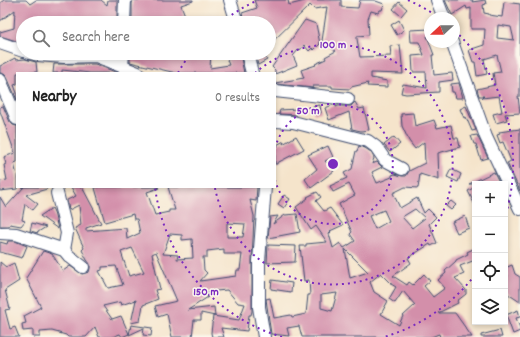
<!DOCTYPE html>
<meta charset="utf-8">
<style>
:root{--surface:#fff;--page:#f2f2f2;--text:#222;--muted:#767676;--line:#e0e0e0}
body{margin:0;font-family:Dekko,sans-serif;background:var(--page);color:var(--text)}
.controls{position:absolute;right:12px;bottom:12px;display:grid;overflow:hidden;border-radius:0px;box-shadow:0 2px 6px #0003}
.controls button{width:36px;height:36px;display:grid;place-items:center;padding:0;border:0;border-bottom:1px solid var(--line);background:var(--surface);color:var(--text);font:20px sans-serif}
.compass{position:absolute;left:424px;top:12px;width:36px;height:36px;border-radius:50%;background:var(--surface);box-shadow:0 2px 6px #0003;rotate:248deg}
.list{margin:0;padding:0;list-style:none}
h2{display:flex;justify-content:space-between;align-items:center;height:52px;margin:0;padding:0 16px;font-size:17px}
h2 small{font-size:13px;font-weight:400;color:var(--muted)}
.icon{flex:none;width:22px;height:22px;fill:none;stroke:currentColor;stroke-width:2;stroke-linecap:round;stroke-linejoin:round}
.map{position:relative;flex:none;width:520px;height:337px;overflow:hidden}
.search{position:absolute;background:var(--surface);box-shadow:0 2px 6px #0003;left:16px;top:16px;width:260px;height:44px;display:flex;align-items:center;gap:10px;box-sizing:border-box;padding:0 14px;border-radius:22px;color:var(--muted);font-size:15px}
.panel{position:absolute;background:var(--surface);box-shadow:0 2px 6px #0003;left:16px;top:72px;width:260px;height:116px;border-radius:0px}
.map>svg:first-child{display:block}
.building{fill:#d38faa;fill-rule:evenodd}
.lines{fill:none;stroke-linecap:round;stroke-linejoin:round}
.minor-casing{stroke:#3c4a6e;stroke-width:14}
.minor{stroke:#fff;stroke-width:12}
.ring{fill:none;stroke:#7b2cbf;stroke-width:2;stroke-dasharray:2 4}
.centre{fill:#7b2cbf;stroke:#fbf7ec;stroke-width:2}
.ring-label{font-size:12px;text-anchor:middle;font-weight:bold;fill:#7b2cbf;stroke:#fbf7ec;stroke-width:3;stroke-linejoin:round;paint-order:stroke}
</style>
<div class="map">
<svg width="520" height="337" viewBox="0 0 520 337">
<rect width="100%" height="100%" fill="#fbf7ec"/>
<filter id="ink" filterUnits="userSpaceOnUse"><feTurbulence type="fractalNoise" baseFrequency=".025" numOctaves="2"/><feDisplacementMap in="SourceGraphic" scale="8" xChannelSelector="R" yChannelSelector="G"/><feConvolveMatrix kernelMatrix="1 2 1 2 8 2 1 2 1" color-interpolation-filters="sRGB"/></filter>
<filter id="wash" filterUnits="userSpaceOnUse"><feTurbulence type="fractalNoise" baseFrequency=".012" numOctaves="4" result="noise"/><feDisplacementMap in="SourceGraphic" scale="16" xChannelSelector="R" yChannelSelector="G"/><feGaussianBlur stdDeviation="0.9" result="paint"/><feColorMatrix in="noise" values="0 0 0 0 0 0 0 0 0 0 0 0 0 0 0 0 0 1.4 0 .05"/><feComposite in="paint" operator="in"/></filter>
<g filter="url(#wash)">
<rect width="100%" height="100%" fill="#f5e4cb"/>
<g id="blocks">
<g class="building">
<polygon points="4,0 26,0 30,4 36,0 101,0 107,5 108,0 117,0 117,19 111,18 110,23 23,23 23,43 0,36 0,32 14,28 15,10 0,21 0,3"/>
<polygon points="132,0 193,0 193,1 181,5 188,23 180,23 180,21 172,23 149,23 148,20 140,23 132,23"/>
<polygon points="254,0 288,0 289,5 305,1 304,0 341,0 341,7 358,8 360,0 373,0 384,4 382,10 380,10 378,13 371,11 368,19 369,35 357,36 357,39 360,57 391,56 390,46 400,45 403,74 371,73 371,78 387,81 387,87 367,86 368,83 351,87 350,89 332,88 332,86 313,86 313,88 275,84 275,83 304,78 301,70 316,65 315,64 326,59 325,57 336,51 322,41 327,7 314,9 310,5 269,45 269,23 244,23 242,13 257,8"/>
<path d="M445,0H473L472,2L485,0L486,4L483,5L484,13L489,14V15L502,17L504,2L520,4V96H518L520,113L505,114L507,120L496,123L493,114L502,112L499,96L482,98L484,96H479L477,89L495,85L493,73L501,72L497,55L484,59L487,74L477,76L475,62H473L469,50L484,45L485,29H471V8L467,9L466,6L452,15ZM498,25L511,27L514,40L497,38Z"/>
<polygon points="399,2 407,9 401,16 393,9"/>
<polygon points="305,20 316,24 320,44 314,50 312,48 309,51 304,45 300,50 299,49 293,56 297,65 275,74 275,70 272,67"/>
<polygon points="399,20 404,30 397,35 391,25"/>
<polygon points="430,29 430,36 427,36 434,55 432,55 434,75 452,73 453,80 439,82 439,92 406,94 401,93 403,84 427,88 426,72 413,72 412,56 424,55 419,42 411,42 410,30"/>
<polygon points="144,53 211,53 210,68 229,65 227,60 232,58 230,53 240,53 244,73 176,73 130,62 130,54 143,55"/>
<polygon points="255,53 263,53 267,60 258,65"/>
<polygon points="15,58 16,60 25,59 36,62 37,72 17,73 17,84 14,85 17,93 17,100 7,77 4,74 0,73 0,66"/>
<polygon points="54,64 95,64 118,73 90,73 62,70 62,73 53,73"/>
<polygon points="459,83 463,98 456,98 454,92 452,92 451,84"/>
<polygon points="355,102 359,109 364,108 369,130 361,131 352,129 349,112 329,120 325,108 333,105 336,105 336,107 338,106 351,106"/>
<polygon points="320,105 321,113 314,114 313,106"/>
<polygon points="3,106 10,122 13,125 17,126 17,162 14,163 17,176 17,189 0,191 0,181 7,180 4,165 6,164 4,157 15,153 0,111 0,107"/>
<polygon points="466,106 476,130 472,131 466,117 464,118 460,109"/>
<polygon points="297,109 297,115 279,114 280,110"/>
<path d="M413,113L415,126L434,120L437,128L451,125L454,138H458L460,147L438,153L439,180L420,174L418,188L405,187L393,193L400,208L417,198L424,213L428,209L436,217L429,224L437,243L431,246L430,244L408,258L411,263L393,276L407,285L409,282L413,285L424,274L430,281L424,286L433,297L445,288L438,280L446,273L445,271L456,261V260L468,254L467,252L475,248V260L460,266L464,274L455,278L466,290V294L457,301L458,303L438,313H455L472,337H440L439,334L431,337H302L299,326L287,328L289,336L271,334L266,299L270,298L274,318L291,315L292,317L306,314L308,295H310L309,280L304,281L300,246H306V244L327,242L316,226L311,230L296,207L308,198L307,197L317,192L321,197L316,201L324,211L330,208L343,225L330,231L331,232L329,234L333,248L340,243L344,248L355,241L350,234L352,232L339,204L355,195L349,184L333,192L330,186L347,178L344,173L352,169L356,151H357L359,146L365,148L371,152L374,158L372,164L377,162L382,167L372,172L377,183L392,177V175L395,174L402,176H406L409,171L425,163L424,142L415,149L409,141L402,126L401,114ZM415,209L425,218L412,228L402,217ZM384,210L389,221L375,229L369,216ZM345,249L368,272L350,278ZM381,273L391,283V284L396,287L389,299L395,303L403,291L415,305L403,316L399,325L381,314L388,301L374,292L370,282ZM337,293L332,311L321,308V295Z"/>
<polygon points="520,129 520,191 507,163 511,161 503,142 500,143 497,135 500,134 499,132"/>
<polygon points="477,135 488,158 481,160 476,144 474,144 471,136"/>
<polygon points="296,136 304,149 277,163 277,164 275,164 275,146 284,141 283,144"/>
<polygon points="394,137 400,144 390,152 384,145"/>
<polygon points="328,146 333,157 325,161 334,171 311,188 305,179 317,169 308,155"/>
<polygon points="451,169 461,174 458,182 447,177"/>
<polygon points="494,172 500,184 469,184"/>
<polygon points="24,187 47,187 47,189 26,195 38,204 33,210 25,204 22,220 25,221 21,226 10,224 9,226 0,226 0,197 6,207"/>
<path d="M71,187H82L101,223L86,228V231L126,228L127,239L140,233L137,219H134L133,214L105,222L95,188L99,187H158L159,188L147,192L155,215L169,212V210H175L168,187H257L256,201L250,200L254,216L252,261V311L251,315H249L247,331L221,328L224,337H212L211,333L213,316L239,320L245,304L238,303L227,290L205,292L208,297L188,310L214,307L215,316L201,313V320H194L192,337H172L167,314L158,317L155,306L177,301L156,252L152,254L160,289L155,290L158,299L143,305L140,321L131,323L136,300L121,305L120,302L103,306L112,319L121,316L129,334L122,337L120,334L112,337H99L95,327L86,337H68L66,335L52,331L40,332V337H33V330L23,331L22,324L26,323L24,316L41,307L26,278L43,251L52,254L63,271L70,266L82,274L89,272L90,268V264L87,260L82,250L84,248L75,228L81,225L79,205L69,210L67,200L76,196ZM227,223L245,224L243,237H227ZM170,234L182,235V240L192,239L193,258L177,259L178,255L163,254ZM132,248L144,272L129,276L121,252ZM224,249V254H242L240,270H237L236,276L200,281L207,273L204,270L203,257H207V251ZM116,266L123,285L108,288L99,271L102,270V267Z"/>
<polygon points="475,187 475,205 468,191"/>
<polygon points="284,195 290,199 284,208 278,204"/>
<polygon points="451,201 456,205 451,210 446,206"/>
<polygon points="52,208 54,212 58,229 40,216"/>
<polygon points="297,214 300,232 268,238 270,217 278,216 273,224 285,215"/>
<polygon points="465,216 469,228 457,233 452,222"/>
<polygon points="32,223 46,227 38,232 38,233 30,231"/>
<polygon points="8,241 15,241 27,246 22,258 0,252 0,242 7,244"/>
<polygon points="268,245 296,246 295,262 267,263"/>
<polygon points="0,262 6,267 14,263 19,281 5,290 10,309 5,310 10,329 15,327 19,337 0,337"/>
<polygon points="512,265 515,274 520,277 520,302 505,292 505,281 508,276 505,268"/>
<polygon points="272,280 292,283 291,292 271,289"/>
<polygon points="518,310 520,317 516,318 520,328 520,331 513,334 506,315"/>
<polygon points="131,325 152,328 151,336 143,335 144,328 129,335"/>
<polygon points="500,330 502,337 481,337 481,335"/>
</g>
</g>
</g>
<g filter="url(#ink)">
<use href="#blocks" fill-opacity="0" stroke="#3c4a6e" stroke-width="1"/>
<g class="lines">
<defs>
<g id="minor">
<polyline points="230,0 237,23"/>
<polyline points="437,0 444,18"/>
<polyline points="124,23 125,0"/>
<polyline points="452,42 486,137 520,209"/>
<polyline points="0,43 23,51"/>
<polyline points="29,53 38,55 64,57 96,56 138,73"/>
<polyline points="247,53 252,73"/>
<polyline points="122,66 123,53"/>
<polyline points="0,80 17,119"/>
<polyline points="275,91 348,99"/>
<polyline points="275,121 293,122 368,141 376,147 385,160 402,169"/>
<polyline points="57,193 67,233 64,250"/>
<polyline points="0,233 16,234 64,250 69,256 83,267"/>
<polyline points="264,337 259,307 259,261 265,187"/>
</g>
</defs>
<use href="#minor" class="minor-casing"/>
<use href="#minor" class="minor"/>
</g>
</g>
<g class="ring">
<path d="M275 148A60 60 0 1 1 275 180"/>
<path d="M255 73A120 120 0 1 1 215 188"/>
<path d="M475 275A180 180 0 0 1 384 337M282 337A180 180 0 0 1 155 187M178 73A180 180 0 0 1 191 53M222 22A180 180 0 0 1 258 0M408 0A180 180 0 0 1 438 17M455 31A180 180 0 0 1 505 217"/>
</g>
<circle cx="333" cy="164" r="6" class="centre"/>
<g class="ring-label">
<text x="333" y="48">100 m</text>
<text x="308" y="114">50 m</text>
<text x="206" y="295">150 m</text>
</g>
</svg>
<div class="controls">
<button>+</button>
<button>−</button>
<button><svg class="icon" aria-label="locate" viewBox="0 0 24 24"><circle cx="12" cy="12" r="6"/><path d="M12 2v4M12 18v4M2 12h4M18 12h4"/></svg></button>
<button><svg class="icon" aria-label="layers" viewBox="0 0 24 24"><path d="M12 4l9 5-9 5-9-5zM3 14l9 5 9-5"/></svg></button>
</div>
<svg class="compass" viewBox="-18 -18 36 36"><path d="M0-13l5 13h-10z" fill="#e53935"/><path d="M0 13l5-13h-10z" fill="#767676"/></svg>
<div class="search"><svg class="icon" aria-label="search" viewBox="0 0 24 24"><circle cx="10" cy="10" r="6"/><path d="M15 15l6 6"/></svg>Search here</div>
<section class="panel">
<h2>Nearby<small>0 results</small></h2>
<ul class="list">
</ul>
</section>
</div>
